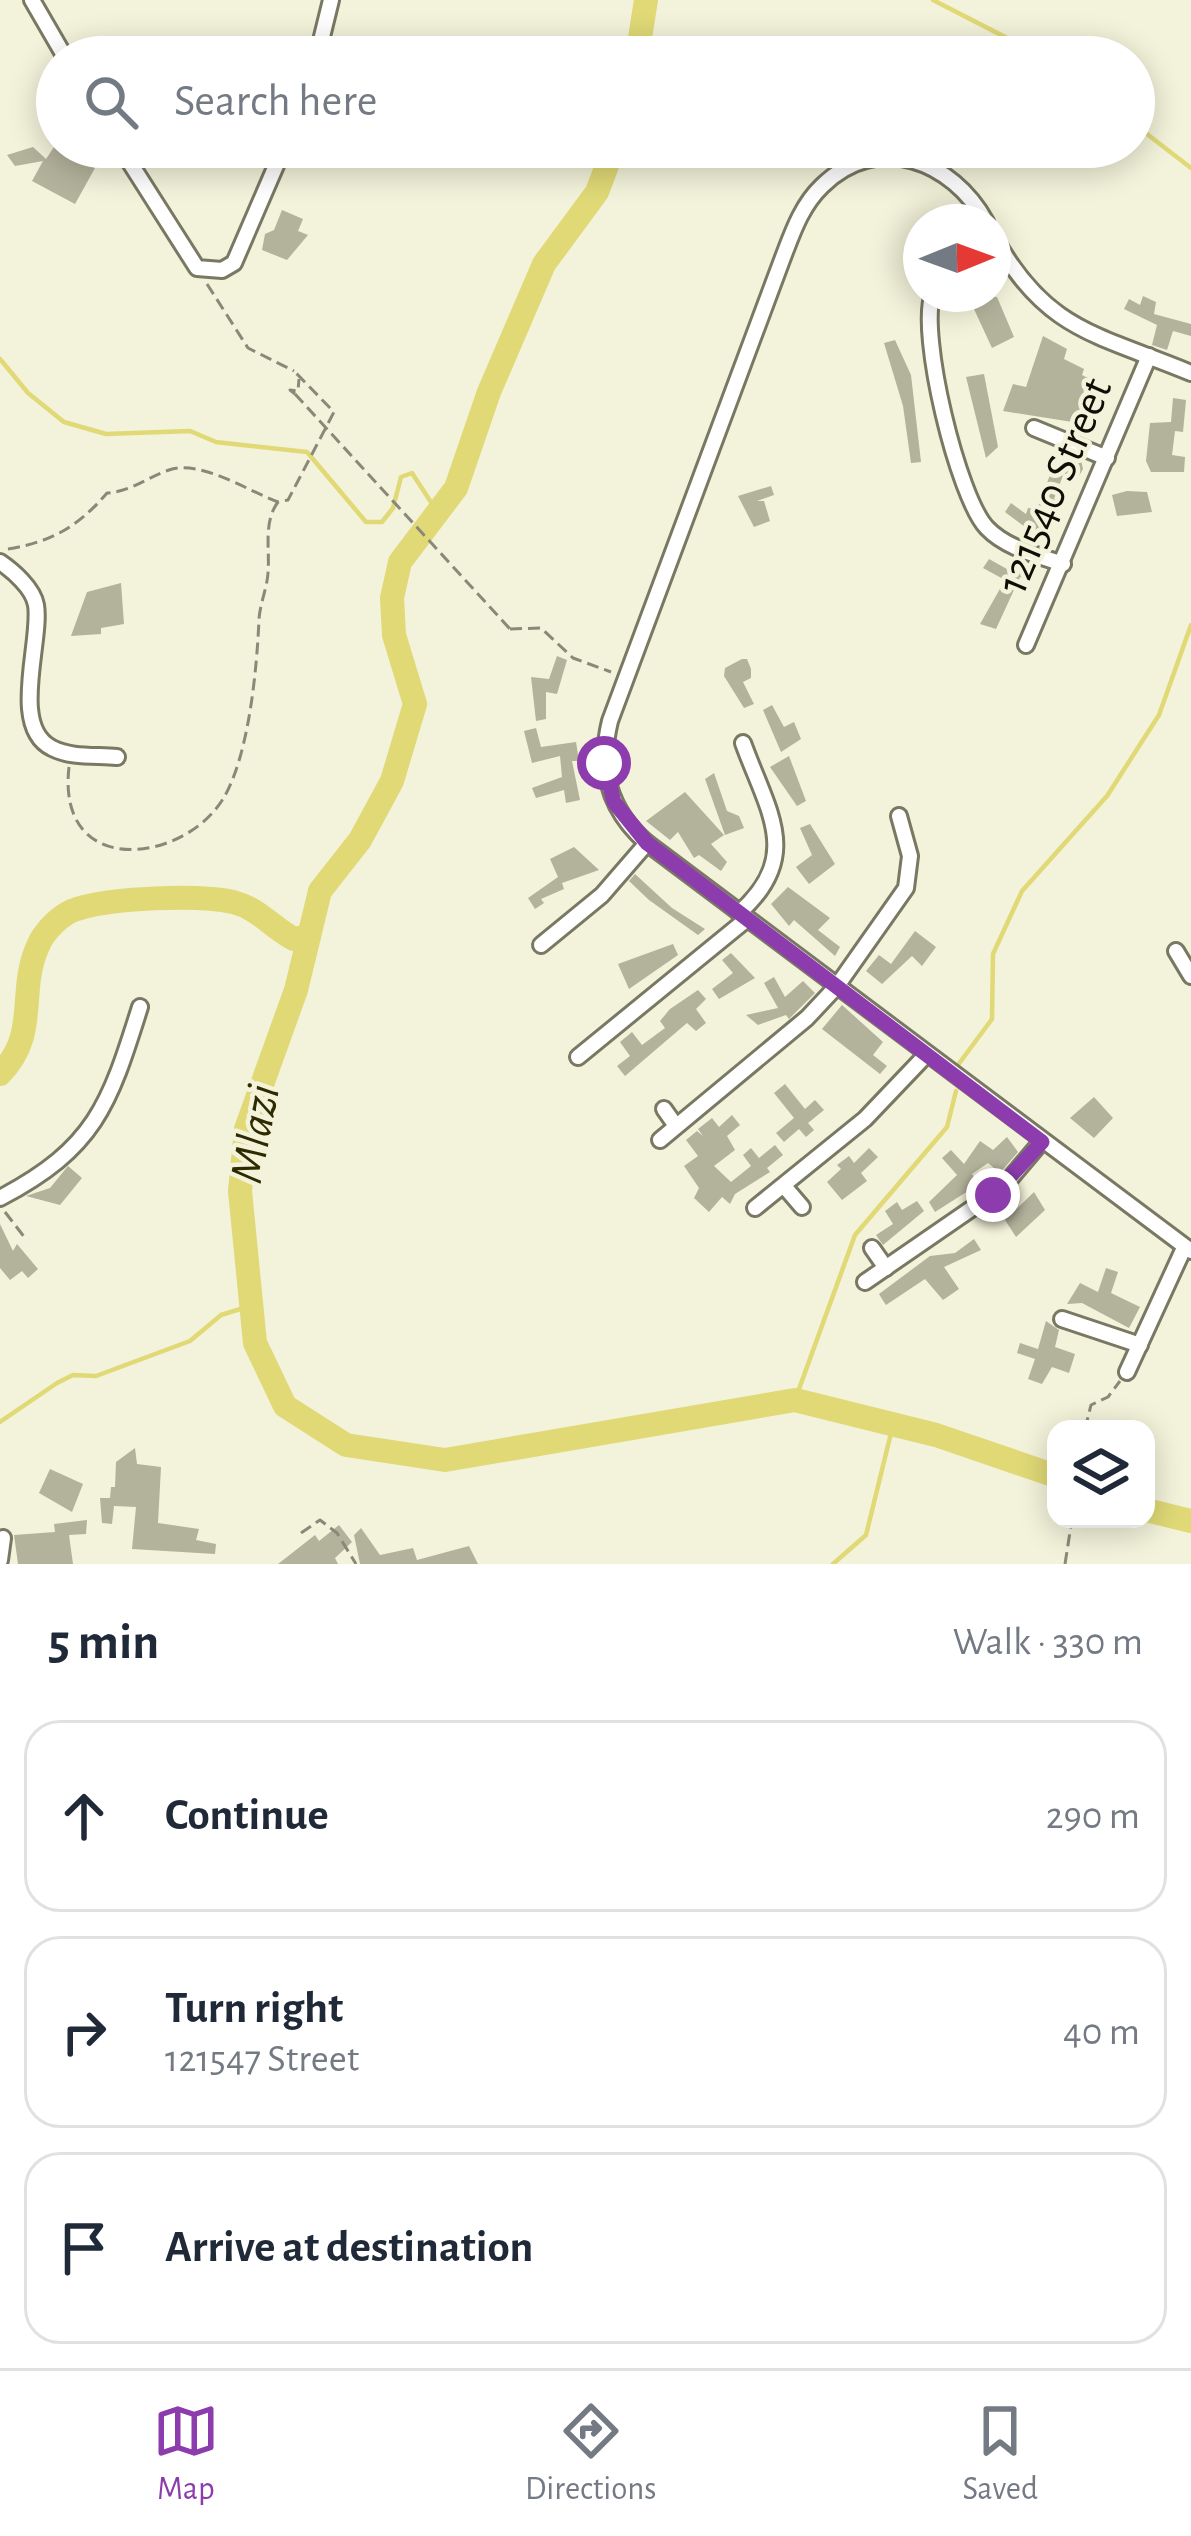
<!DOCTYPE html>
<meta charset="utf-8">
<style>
:root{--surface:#fff;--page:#f6f6f7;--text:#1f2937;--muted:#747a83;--line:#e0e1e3;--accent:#8c3cac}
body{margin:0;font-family:"Alegreya Sans",sans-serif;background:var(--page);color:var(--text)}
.controls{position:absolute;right:36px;bottom:36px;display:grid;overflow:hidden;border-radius:24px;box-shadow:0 6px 30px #0003}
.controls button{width:108px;height:108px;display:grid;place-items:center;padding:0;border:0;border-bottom:3px solid var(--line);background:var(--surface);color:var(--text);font:60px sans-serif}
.compass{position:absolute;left:903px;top:204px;width:108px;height:108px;border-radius:50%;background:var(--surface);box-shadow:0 6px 30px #0003;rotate:89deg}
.stop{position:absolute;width:36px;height:36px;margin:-27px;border:9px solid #8c3cac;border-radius:50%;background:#fff}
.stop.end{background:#8c3cac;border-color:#fff;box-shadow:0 3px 12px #0008}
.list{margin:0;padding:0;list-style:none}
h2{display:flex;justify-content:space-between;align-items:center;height:156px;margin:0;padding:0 48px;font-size:51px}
h2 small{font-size:39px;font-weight:400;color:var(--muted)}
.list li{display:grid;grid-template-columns:78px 1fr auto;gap:36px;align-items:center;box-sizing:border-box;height:192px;margin:0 24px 24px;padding:0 24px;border:3px solid var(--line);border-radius:36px}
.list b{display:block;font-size:45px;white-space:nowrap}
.list p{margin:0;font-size:39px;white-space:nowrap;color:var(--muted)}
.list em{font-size:39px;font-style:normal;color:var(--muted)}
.icon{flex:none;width:66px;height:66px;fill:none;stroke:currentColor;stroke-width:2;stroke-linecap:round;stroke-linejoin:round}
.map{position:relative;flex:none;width:1191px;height:1564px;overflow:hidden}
.search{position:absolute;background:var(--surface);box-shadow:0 6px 30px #0003;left:36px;right:36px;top:36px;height:132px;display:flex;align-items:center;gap:30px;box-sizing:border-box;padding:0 42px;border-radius:66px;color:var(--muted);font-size:45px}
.sheet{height:804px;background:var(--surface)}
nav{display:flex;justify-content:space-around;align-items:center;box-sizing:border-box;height:168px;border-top:3px solid var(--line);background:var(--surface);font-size:33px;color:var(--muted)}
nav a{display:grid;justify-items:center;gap:6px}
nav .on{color:var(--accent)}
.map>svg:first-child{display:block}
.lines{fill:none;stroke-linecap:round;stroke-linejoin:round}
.stream{stroke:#e0d976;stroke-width:4.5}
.river{stroke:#e0d976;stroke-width:24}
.building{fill:#b3b29b}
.minor-casing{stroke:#797862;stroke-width:20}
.path{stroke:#8a8979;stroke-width:3;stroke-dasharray:12 6;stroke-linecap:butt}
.minor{stroke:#fff;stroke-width:14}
.path-bridge{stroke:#8a8979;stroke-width:3;stroke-dasharray:12 6;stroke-linecap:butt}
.route{stroke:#8c3cac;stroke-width:15}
.labels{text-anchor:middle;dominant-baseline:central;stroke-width:9;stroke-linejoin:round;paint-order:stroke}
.street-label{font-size:45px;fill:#0e0d06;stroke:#f3f2da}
.water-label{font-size:48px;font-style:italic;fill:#2f2b00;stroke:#f3f2da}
</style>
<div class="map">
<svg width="1191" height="1564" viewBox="0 0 1191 1564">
<rect width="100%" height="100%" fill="#f3f2da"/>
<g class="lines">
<g class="stream">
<polyline points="933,0 1044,57"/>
<polyline points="1134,124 1191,168"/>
<polyline points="0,359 28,393 64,422 106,434 190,431 216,442 307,452 366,522 382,522 393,508 401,477 412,473 438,513"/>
<polyline points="955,1069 992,1019 993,954 1022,891 1107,796 1159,715 1191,625"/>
<polyline points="795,1400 855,1235 947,1127 956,1091"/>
<polyline points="0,1422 57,1383 73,1375 96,1376 190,1341 221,1315 250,1306"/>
<polyline points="833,1564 866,1535 893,1425"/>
</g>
<g class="river">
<polyline points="637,57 646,0"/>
<polyline points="614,147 597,192 544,264 489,392 456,488 400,562 392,598 394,635 415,704 392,781 360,840 320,891 296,990 246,1129 240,1191 255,1343 285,1406 346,1445 445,1460 795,1400 936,1435 1056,1476"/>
<path d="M0,1074C40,1033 17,992 38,946C44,931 62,913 77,909C111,898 198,894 233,902C260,909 271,927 294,939L309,936"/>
<polyline points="1146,1510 1191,1521"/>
</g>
</g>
<g class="building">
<polygon points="56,144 95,168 75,204 32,181 43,161 15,166 7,155 33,147 46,159"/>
<polygon points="282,210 303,219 298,231 308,235 287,260 262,250 265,234 274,230"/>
<polygon points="967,294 997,297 1014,337 992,348"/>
<polygon points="1143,296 1156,302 1154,314 1191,324 1191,336 1173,331 1167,350 1152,345 1157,325 1124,309 1129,299 1140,305"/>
<polygon points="1043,336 1067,349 1064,359 1084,369 1082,375 1109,389 1091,425 1003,411 1013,384 1026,387"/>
<polygon points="895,340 911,375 921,462 911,463 903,406 884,343"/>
<polygon points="984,374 998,447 986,458 966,377"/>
<polygon points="1173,398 1186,400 1183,432 1175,431 1172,455 1185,457 1184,472 1151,472 1146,461 1150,423 1171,422"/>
<polygon points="1070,455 1081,460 1083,469 1076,481 1064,473 1054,499 1062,502 1050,528 1029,530 1005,512 1011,503 1026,514 1028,508 1037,509 1050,475"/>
<polygon points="771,486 774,495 757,501 764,501 770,521 754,527 738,496"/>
<polygon points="1127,491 1147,492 1152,512 1117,516 1112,495"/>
<polygon points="989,559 1016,574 1019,565 1031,570 1027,580 1020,577 996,629 980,624 1005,580 983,568"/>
<polygon points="121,583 124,624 101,628 101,634 71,636 87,592"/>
<polygon points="557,656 567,660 557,694 546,692 546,719 536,721 531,677 549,679"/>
<polygon points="742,659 747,659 751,669 751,678 743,682 754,704 744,708 724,676 725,668"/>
<polygon points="772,705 784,727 794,722 801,739 781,752 763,710"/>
<polygon points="536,728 541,747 576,742 579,761 572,761 580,800 566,803 564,790 536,798 532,788 562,777 560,756 532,763 524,731"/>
<polygon points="789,756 806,801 797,806 770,767"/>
<polygon points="714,773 727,811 739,816 744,828 725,835 705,779"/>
<polygon points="685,792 724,835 711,844 727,862 721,871 699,855 694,858 678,832 670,840 646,821"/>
<polygon points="810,824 835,864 809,884 796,867 812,855 800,828"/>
<polygon points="574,847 599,870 562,883 564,889 541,899 544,903 535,909 528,898 558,877 550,859"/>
<polygon points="635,874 672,908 705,929 698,935 649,900 629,881"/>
<polygon points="788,887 830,918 818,930 840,947 835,956 794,920 789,926 771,904"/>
<polygon points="915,931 936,947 922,966 912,956 882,984 866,971 879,955 891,964"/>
<polygon points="673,944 678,955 629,989 618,964"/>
<polygon points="731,953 755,978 719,999 712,989 733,973 722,960"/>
<polygon points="774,977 785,997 803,981 815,993 789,1019 786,1015 758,1025 746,1015 778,1008 764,983"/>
<polygon points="698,990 706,999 696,1009 706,1023 696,1031 687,1023 625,1076 617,1066 630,1056 620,1042 632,1032 642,1045 665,1028 660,1021 670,1009"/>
<polygon points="842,1005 883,1042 873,1055 887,1066 880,1074 822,1029"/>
<polygon points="785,1084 805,1109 815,1100 824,1110 808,1123 814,1130 806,1137 799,1129 784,1142 776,1133 794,1118 774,1093"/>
<polygon points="1094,1097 1113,1118 1094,1138 1070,1118"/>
<polygon points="732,1115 740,1125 727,1136 735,1150 714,1166 731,1182 751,1166 743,1155 751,1148 759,1158 775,1145 783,1155 767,1168 770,1172 735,1194 730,1204 722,1197 709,1212 694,1198 699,1188 684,1166 698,1156 686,1140 697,1131 703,1136 698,1129 712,1118 719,1127"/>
<polygon points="1007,1137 1018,1152 1000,1173 988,1163 972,1174 979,1184 935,1212 929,1202 957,1175 942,1158 951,1150 964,1164 980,1141 993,1150"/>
<polygon points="869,1148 878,1157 861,1173 867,1181 842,1200 827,1182 841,1169 837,1165 849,1156 854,1163"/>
<polygon points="68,1166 82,1178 60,1205 26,1196 50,1188"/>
<polygon points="1034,1192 1045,1210 1016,1237 1005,1220"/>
<polygon points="917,1201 924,1211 883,1245 876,1235 893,1224 885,1211 897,1202 902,1210"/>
<polygon points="0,1224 13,1251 17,1244 38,1269 28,1278 22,1271 10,1280 0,1268"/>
<polygon points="974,1239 981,1250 944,1267 959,1289 943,1300 925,1279 886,1305 882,1299 879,1294 930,1256 955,1253"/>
<polygon points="1106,1268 1118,1272 1111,1293 1140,1307 1129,1328 1082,1303 1067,1304 1080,1283 1098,1292"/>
<polygon points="1046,1321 1059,1330 1055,1347 1075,1354 1069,1373 1052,1367 1042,1384 1028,1379 1035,1359 1017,1353 1020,1343 1038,1349"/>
<polygon points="135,1448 137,1464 161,1467 158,1523 199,1529 196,1540 216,1544 215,1554 132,1549 136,1507 114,1506 112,1524 102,1523 100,1498 110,1498 111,1487 115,1487 116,1462"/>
<polygon points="50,1469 83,1484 72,1512 39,1493"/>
<polygon points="87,1520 86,1534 69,1535 73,1564 18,1564 14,1535 55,1532 54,1524"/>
<polygon points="339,1525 352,1542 335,1558 338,1564 278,1564 315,1535 319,1541"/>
<polygon points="361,1528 380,1555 413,1548 417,1560 469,1546 478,1564 360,1564 354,1535"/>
</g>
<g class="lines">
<defs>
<g id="minor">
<polyline points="32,0 65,57"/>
<polyline points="317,57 331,0"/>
<polyline points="120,147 197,268 222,270 234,263 284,147"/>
<path d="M986,222C953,161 878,131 822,186C801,206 792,234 782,260L610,721C598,770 609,810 647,843L1191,1251"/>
<path d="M993,235C1045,331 1097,334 1191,373"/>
<path d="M933,294C918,332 958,498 987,528C1006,548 1037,555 1063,564"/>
<polyline points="1034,428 1107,458"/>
<path d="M0,562C13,571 33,588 36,605C42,641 9,727 52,748C71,758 96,755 117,757"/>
<polyline points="1026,645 1149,356"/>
<path d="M739,913C803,856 768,812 743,743"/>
<polyline points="541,945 602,895 647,843"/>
<polyline points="1176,951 1191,976"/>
<polyline points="578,1057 747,919"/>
<polyline points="664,1109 676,1126"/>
<polyline points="660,1140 807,1018 837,986 906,888 910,856 899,816"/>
<polyline points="784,1186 802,1207"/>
<path d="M0,1198C95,1148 109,1106 140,1007"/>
<polyline points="755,1208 865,1119 926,1055"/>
<polyline points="872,1248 886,1268"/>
<polyline points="865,1282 1003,1187 1042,1141"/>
<polyline points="1062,1319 1140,1345"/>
<polyline points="1127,1372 1184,1248"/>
<polyline points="0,1560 3,1538"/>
</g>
</defs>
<use href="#minor" class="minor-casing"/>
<g class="path">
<polyline points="207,284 248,348 294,371"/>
<polyline points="295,394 290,390 298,391 299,379"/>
<path d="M8,549C51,542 78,527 107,493C132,491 146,478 169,470C200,459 248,491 278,502L288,500L334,412L296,373"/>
<polyline points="510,629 541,628 573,658 611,672"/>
<path d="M69,767C56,879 183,864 223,799C249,756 257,668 259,619C260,604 267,588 268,573C270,549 263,522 278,502"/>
<polyline points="5,1212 25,1238"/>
<polyline points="1085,1429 1091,1405 1108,1397 1120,1381"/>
<polyline points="301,1533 320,1520 337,1533 356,1564"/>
<polyline points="1065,1564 1072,1519"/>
</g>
<use href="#minor" class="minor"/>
<polyline class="path-bridge" points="295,394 510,629"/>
</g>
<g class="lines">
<polyline class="route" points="604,763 614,802 647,843 1042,1142 993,1195"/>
</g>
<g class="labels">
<g class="street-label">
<text transform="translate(1055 486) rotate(-67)">121540 Street</text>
</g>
<g class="water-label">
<text transform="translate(256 1134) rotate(-79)">Mlazi</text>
</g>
</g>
</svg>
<div class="controls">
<button><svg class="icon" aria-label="layers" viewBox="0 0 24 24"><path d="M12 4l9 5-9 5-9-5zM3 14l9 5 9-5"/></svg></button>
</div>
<svg class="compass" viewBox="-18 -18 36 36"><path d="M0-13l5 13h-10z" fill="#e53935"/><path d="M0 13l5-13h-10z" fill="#747a83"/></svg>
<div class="stop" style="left:604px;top:763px"></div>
<div class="stop end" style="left:993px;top:1195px"></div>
<div class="search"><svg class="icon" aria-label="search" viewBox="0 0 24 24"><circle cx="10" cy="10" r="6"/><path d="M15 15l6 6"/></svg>Search here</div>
</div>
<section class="sheet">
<h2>5 min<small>Walk · 330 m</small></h2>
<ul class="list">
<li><svg class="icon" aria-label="ahead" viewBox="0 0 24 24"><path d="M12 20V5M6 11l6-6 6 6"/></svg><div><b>Continue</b></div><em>290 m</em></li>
<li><svg class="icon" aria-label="right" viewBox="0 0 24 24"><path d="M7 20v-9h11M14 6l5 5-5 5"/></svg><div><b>Turn right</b><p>121547 Street</p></div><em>40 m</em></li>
<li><svg class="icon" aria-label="arrive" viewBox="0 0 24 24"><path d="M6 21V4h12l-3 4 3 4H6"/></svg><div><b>Arrive at destination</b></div></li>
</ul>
</section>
<nav>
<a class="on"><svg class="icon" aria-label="map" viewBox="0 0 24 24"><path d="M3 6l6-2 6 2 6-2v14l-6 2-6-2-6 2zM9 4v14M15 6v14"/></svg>Map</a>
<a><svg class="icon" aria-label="directions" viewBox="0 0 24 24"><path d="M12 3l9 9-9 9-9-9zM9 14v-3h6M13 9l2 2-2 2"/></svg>Directions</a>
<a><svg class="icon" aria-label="saved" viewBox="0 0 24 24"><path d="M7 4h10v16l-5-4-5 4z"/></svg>Saved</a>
</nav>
